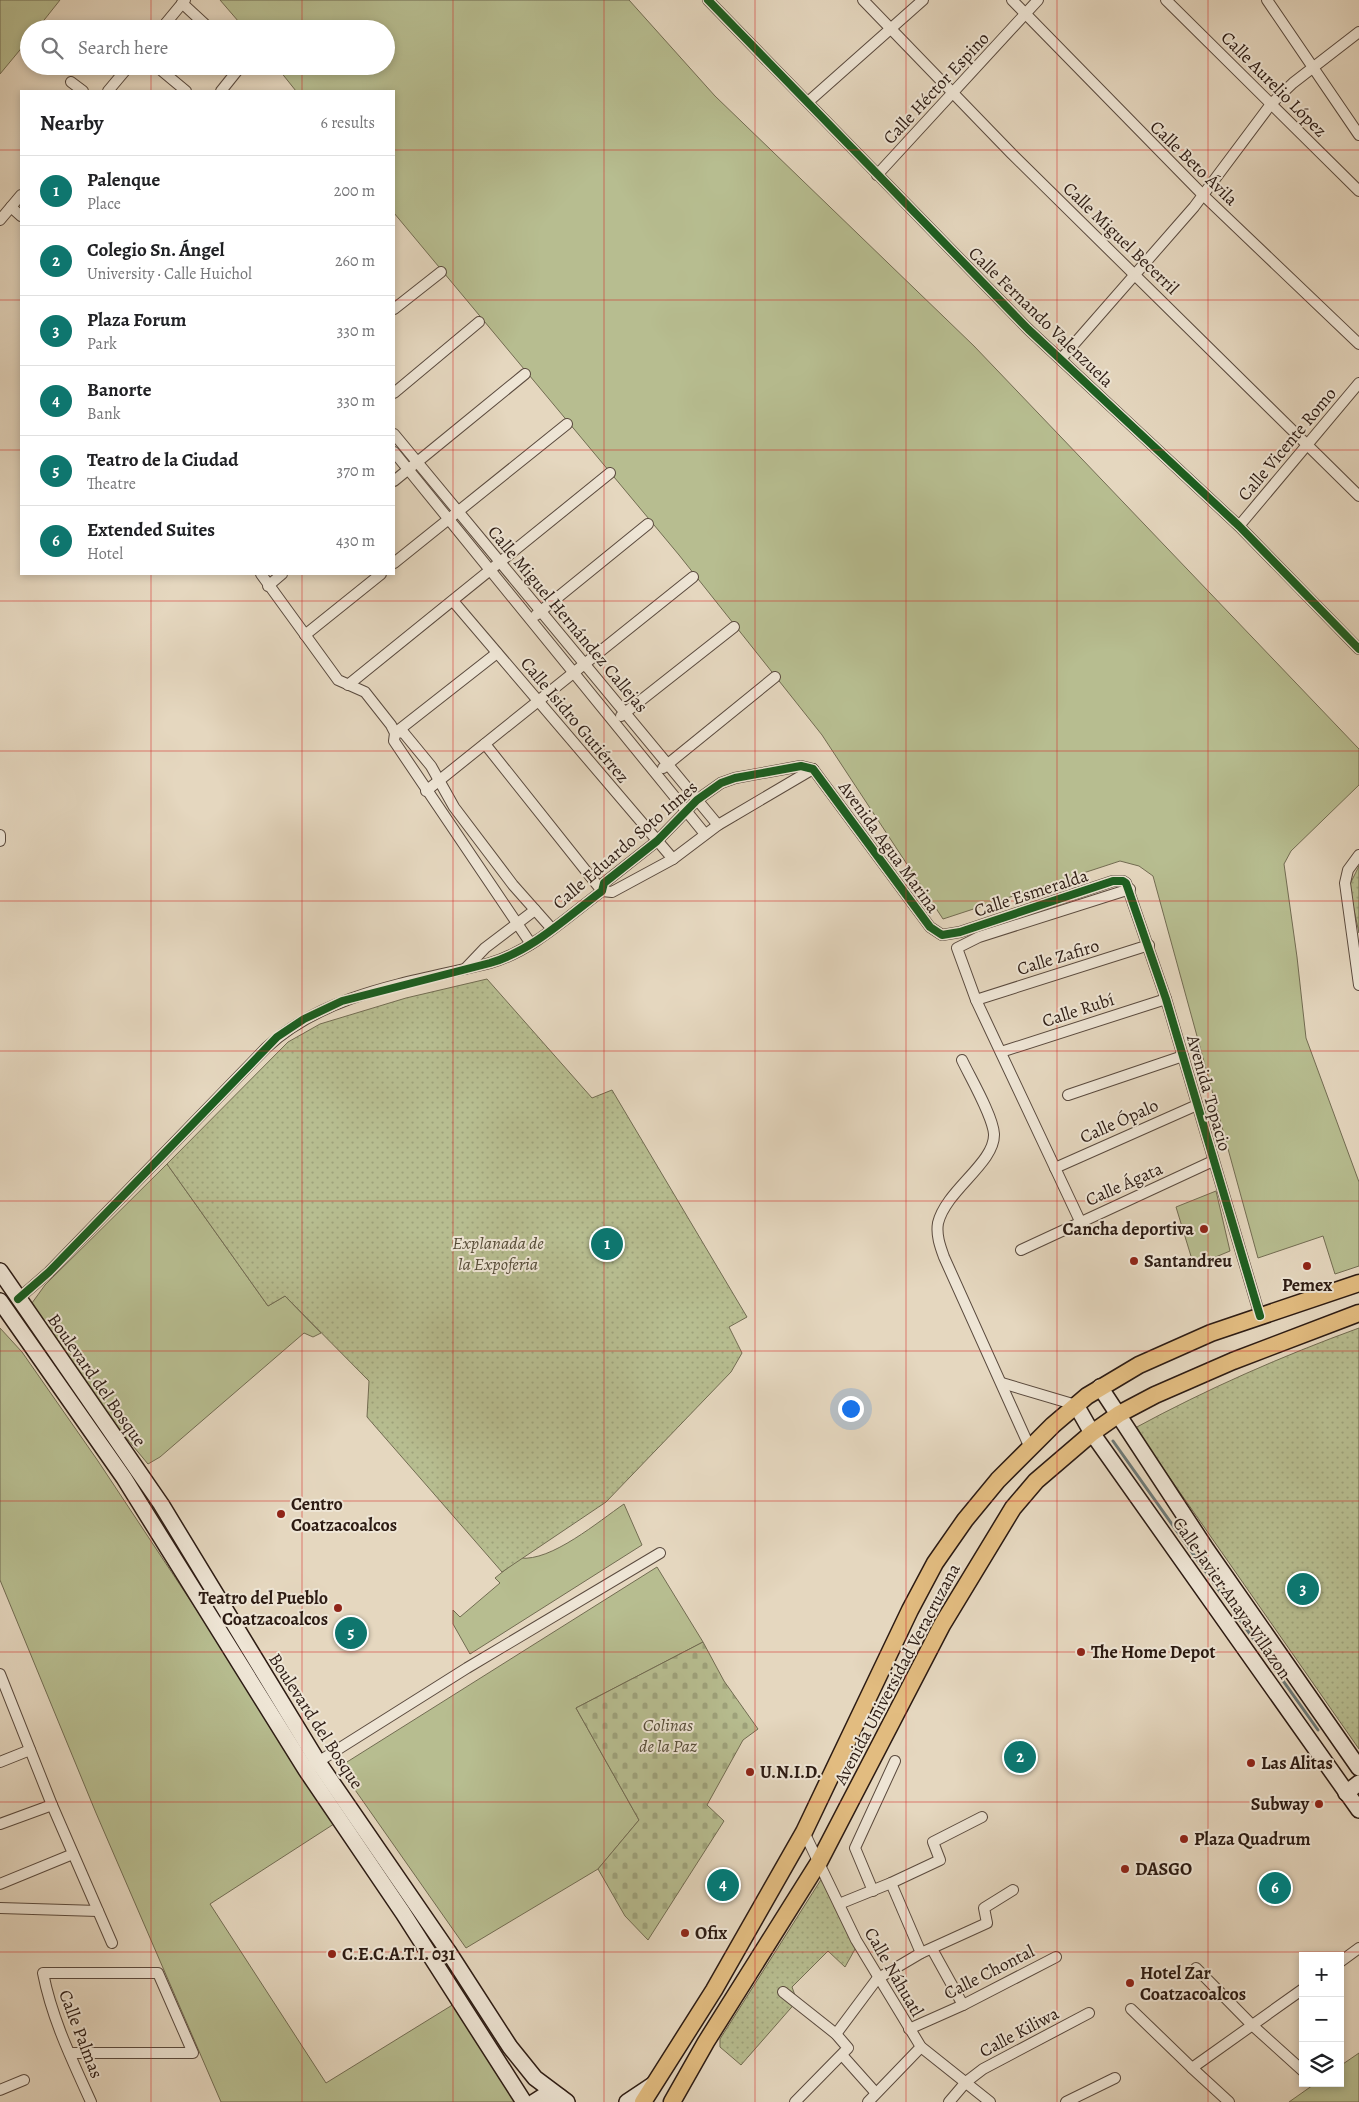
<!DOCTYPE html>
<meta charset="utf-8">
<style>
:root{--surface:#fff;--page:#f2f2f2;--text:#202124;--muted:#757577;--line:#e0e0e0;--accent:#0f766e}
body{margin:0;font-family:Alegreya,serif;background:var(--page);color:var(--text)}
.controls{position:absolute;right:15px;bottom:15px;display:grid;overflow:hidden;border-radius:0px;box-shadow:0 2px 8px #0003}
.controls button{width:45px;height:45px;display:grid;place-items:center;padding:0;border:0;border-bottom:1px solid var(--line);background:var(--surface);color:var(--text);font:25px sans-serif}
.you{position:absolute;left:850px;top:1408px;width:18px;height:18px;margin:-12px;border:4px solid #fff;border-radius:50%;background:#1a73e8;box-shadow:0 0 0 8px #1a73e833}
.badge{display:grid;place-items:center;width:32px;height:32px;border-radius:50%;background:var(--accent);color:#fff;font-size:16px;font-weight:700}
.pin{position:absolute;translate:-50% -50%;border:2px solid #fff;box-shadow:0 1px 5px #0006}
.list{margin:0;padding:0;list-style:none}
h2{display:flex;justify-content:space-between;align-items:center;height:65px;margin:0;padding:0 20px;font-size:21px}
h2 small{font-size:16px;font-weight:400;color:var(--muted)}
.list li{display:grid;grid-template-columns:32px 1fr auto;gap:15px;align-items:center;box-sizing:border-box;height:70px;padding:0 20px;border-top:1px solid var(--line)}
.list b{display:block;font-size:19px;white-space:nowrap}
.list p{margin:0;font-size:16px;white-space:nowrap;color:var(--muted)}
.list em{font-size:16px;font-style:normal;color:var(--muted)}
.icon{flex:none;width:28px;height:28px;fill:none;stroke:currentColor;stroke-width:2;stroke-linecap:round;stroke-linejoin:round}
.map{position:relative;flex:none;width:1359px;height:2102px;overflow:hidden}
.search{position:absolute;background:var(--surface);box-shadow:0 2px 8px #0003;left:20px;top:20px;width:375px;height:55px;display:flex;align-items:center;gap:12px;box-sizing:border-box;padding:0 18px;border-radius:28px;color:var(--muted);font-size:19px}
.panel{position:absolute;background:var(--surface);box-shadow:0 2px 8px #0003;left:20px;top:90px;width:375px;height:485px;border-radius:0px}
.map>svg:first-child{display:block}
.grass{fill:#b7bd90;stroke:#726c52}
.cemetery{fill:url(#cemetery-stones);stroke:#726c52}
.park{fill:url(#park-dots);stroke:#726c52}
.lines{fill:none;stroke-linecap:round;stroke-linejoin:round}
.stream{stroke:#6d7977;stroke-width:3}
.street-casing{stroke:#5a4a3e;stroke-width:12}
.secondary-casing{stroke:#2c1b13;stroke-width:18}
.primary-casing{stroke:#2c1b13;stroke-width:19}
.street{stroke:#eee5d5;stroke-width:10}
.secondary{stroke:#eee5d5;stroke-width:15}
.primary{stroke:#e2bc80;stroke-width:16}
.cycleway-casing{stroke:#eee5d5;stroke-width:11}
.cycleway{stroke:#1b5e20;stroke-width:8}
.grid{fill:none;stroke:#d62828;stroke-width:1;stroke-opacity:0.55}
.poi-dot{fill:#8f2418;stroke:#eee5d5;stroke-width:2}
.labels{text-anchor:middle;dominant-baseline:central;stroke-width:4;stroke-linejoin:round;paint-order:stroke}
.street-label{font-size:18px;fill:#2c1b13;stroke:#eee5d5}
.poi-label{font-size:18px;font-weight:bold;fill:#2c1b13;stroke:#eee5d5;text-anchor:start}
.park-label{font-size:18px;font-style:italic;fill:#564c38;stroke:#eee5d5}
</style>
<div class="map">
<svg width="1359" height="2102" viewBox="0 0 1359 2102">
<defs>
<pattern id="cemetery-stones" width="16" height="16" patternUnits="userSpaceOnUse" patternTransform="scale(1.25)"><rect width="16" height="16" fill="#b7bd90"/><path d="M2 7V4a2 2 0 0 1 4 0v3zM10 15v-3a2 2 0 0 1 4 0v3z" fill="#9ea27b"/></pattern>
<pattern id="park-dots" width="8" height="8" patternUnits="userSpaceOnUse" patternTransform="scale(1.25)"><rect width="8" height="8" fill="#b7bd90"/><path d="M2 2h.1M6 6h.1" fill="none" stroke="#9ea27b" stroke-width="1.8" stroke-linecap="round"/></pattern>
</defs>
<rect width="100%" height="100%" fill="#e5d7bf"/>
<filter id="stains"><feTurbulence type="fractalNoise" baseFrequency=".004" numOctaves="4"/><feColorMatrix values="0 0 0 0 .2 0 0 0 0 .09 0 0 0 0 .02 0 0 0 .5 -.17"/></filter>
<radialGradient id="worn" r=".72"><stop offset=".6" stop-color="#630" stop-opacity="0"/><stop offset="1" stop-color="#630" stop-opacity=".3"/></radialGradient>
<g class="grass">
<polygon points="0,0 60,0 37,29 29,29 29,39 0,74"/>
<polygon points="220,0 629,0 715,96 974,346 1359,749 1359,785 1291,851 1284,864 1297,957 1306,1038 1359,1182 1359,1266 1335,1274 1323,1236 1258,1258 1153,876 1139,866 1120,861 943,919 822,735 679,555 394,213 394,91 296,91 276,66 386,66 386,29 245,29"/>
<polygon points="167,1164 268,1306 285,1296 321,1333 313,1337 304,1333 160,1457 148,1464 123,1434 42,1322 32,1303 45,1285"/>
<polygon points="1216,1191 1230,1251 1194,1266 1176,1207"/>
<polygon points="0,1328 22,1352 98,1461 337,1822 210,1904 326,2083 454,2004 516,2102 221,2102 96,1813 0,1580"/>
<path d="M624,1504L642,1545L470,1654L453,1624V1610L460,1617L500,1583L495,1578L520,1558C551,1562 599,1521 624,1504Z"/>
<polygon points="657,1567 703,1642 576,1708 639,1820 598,1869 466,1948 339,1767"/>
<polygon points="1359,2053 1359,2102 1289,2102 1316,2083 1340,2083 1340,2066"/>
</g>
<polygon class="cemetery" points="703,1642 724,1681 758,1729 743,1740 707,1805 724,1821 648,1940 625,1916 598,1869 639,1820 576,1708"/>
<g class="park">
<polygon points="1359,866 1359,933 1349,886"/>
<polygon points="487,979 592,1098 612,1090 747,1317 729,1327 742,1353 731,1372 606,1502 502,1572 367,1417 369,1381 285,1296 268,1306 167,1164 288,1042 320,1024 406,998"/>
<path d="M1359,1328V1749L1135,1428C1207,1389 1282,1356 1359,1328Z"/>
<polygon points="830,1875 859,1942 845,1967 828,1951 792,1987 797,2001 741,2065 720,2047 720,2039 822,1878"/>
</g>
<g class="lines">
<polyline class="stream" points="1113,1441 1318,1730"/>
<defs>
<g id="street">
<polyline points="708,0 1028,329 1239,526 1359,649"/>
<polyline points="863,0 1012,154 1359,496"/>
<polyline points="1012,0 1203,195 1359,344"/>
<polyline points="1166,0 1359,191"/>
<polyline points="1267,0 1359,135"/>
<polyline points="182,3 210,29"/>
<polyline points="161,29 185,0"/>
<polyline points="156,66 186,91"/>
<polyline points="71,82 83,91"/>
<polyline points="108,91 129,66"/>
<polyline points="221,91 241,66"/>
<polyline points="808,102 923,0"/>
<polyline points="877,175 1038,0"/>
<polyline points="11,207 21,216"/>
<polyline points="0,220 21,195"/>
<polyline points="394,309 441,272"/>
<polyline points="1061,359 1194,207 1271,104 1293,83 1359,32"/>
<polyline points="394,393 479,322"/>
<polyline points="394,434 718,825"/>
<polyline points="394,452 705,834"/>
<polyline points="394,481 525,374"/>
<polyline points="1239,526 1359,383"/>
<polyline points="394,563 567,424"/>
<polyline points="261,574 338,680 365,692 391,725 395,733 394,741 531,944"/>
<polyline points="268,586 282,574"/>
<polyline points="453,601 673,859"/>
<polyline points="536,615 648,524"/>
<polyline points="305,635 381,574"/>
<polyline points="348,685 610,473"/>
<polyline points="621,716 734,627"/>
<polyline points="395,733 403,732 431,766 454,807 513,885 552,929"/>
<polyline points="395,733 497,653"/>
<polyline points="485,744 602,891"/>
<polyline points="663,768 775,677"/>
<polyline points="813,769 930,927 942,935 960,932 1113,881 1123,881 1126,883 1166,999 1260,1316"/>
<polyline points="426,791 693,577"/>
<polyline points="0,835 0,841"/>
<polyline points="1359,855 1348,870 1345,883 1359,985"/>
<polyline points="602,891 612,892 673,859 718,825 813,769"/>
<polyline points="465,969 485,948 535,910"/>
<polyline points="976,1000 1149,945"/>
<polyline points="1001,1052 1166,999"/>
<path d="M962,1060C970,1077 993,1116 994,1134C995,1163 946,1190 938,1223C936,1235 940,1246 944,1257L1030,1448"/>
<polyline points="1068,1095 1183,1056"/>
<polyline points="1055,1168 1197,1105"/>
<polyline points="1080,1221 976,1000 957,948 979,937 1130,889"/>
<polyline points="1021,1250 1213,1161"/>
<path d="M18,1299L49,1272L266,1048C326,992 414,982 490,963C532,951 567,917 602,891L604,883L657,841L697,800L721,783L735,778L801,766L813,769"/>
<polyline points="1002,1383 1076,1405"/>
<polyline points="0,1674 52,1805 112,1943"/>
<polyline points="0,1762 30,1750"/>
<polyline points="313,1765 467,1668 660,1553"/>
<polyline points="0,1824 52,1805"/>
<polyline points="804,1832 856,1940 921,2047 990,2102"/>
<polyline points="891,1883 921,1953"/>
<polyline points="0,1884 73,1854"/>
<polyline points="873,1891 855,1848 895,1761"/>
<polyline points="839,1904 891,1883 940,1860 933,1842 982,1817"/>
<polyline points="0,1908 98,1911"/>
<polyline points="932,1949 963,2005"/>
<polyline points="1340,1962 1359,1948"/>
<polyline points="1196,1968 1252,2025 1303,2071"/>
<polyline points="783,1992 836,2034 848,2048 795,2102"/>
<polyline points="1131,2009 1192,2068"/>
<polyline points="909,2029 963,2005 1056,1957"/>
<polyline points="836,2034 877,1979 921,1953 987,1923 984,1908 1013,1890"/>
<path d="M69,2053H193L158,1973H43C52,2019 72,2060 91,2102"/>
<polyline points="842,2055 875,2092"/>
<polyline points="0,2090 24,2080"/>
<polyline points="868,2102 921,2047"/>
<polyline points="949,2102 966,2082 983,2069 1089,2013"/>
<polyline points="1066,2102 1115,2078"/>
<polyline points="1229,2102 1192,2068 1303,1989"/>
</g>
<g id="secondary">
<polyline points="0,1271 161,1504 318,1762 448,1951 510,2047 535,2078 567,2102"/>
<polyline points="0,1301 124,1478 306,1770 403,1913 524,2102"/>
<polyline points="1100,1387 1207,1550 1359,1768"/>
<polyline points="1076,1405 1092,1433 1359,1810"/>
<polyline points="1346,1793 1359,1783"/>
<polyline points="534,2102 545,2095 560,2097"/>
<polyline points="627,2102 654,2084"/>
</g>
<g id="primary">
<polyline points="643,2102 714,1990 804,1832 910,1610 935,1563 965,1520 998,1480 1053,1425 1087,1396 1139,1365 1211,1333 1359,1283"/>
<polyline points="672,2102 706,2042 819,1862 942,1625 1013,1508 1036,1481 1092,1433 1119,1414 1155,1395 1233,1361 1359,1313"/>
</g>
</defs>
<use href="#street" class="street-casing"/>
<use href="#secondary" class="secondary-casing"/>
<use href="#primary" class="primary-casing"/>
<use href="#street" class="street"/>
<use href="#secondary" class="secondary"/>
<use href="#primary" class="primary"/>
<defs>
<g id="cycleway">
<polyline points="708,0 1028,329 1239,526 1359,649"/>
<path d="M18,1299L49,1272L277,1037L304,1019L342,1001L490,963C532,951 567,917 602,891L604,883L657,841L697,800L721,783L735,778L801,766L813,769L930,927L942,935L960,932L1113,881H1123L1126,883L1166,999L1260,1316"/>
</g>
</defs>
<use href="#cycleway" class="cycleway-casing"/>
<use href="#cycleway" class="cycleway"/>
</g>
<path class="grid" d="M151,0V29M302,0V29M453,0V2102M604,0V2102M755,0V2102M906,0V2102M1057,0V2102M1208,0V2102M151,66V91M302,66V91M0,150H21M394,150H1359M0,300H21M394,300H1359M0,450H21M394,450H1359M151,574V2102M302,574V2102M0,601H1359M0,751H1359M0,901H1359M0,1051H1359M0,1201H1359M0,1351H1359M0,1501H1359M0,1652H1359M0,1802H1359M0,1952H1359"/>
<g class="poi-dot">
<circle cx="1204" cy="1229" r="5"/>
<circle cx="1134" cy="1261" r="5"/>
<circle cx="1307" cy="1266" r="5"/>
<circle cx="281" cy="1514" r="5"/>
<circle cx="338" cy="1608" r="5"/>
<circle cx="1081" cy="1652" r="5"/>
<circle cx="1251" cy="1763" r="5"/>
<circle cx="750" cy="1772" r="5"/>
<circle cx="1319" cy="1804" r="5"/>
<circle cx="1184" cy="1839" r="5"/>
<circle cx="1125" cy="1869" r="5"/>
<circle cx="685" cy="1933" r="5"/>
<circle cx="332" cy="1954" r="5"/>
<circle cx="1130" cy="1983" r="5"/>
</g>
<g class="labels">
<g class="street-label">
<text transform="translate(1274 84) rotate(45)">Calle Aurelio López</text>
<text transform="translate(936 88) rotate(-47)">Calle Héctor Espino</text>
<text transform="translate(1194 163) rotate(44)">Calle Beto Ávila</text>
<text transform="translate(1121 238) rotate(44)">Calle Miguel Becerril</text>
<text transform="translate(1041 317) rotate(44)">Calle Fernando Valenzuela</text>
<text transform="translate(1287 444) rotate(-50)">Calle Vicente Romo</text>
<text transform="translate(568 619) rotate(50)">Calle Miguel Hernández Callejas</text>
<text transform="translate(575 720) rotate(50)">Calle Isidro Gutiérrez</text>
<text transform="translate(625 845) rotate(-41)">Calle Eduardo Soto Innes</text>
<text transform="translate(889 847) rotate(54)">Avenida Agua Marina</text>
<text transform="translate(1031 893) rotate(-18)">Calle Esmeralda</text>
<text transform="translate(1058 957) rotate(-17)">Calle Zafiro</text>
<text transform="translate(1078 1010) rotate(-18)">Calle Rubí</text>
<text transform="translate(1209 1093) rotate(74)">Avenida Topacio</text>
<text transform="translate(1119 1121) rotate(-24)">Calle Ópalo</text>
<text transform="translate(1124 1184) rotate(-24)">Calle Ágata</text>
<text transform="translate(97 1380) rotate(55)">Boulevard del Bosque</text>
<text transform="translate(1232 1598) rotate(55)">Calle Javier Anaya Villazon</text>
<text transform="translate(897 1674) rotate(-62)">Avenida Universidad Veracruzana</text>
<text transform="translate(316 1721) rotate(57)">Boulevard del Bosque</text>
<text transform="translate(894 1972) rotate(60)">Calle Náhuatl</text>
<text transform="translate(989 1972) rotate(-27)">Calle Chontal</text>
<text transform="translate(1019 2032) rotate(-28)">Calle Kiliwa</text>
<text transform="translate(81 2034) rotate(69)">Calle Palmas</text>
</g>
<g class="poi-label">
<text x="1194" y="1229" text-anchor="end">Cancha deportiva</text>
<text x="1144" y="1261">Santandreu</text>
<text x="1307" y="1285" text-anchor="middle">Pemex</text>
<text x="291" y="1504">Centro<tspan x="291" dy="21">Coatzacoalcos</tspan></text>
<text x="328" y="1598" text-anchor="end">Teatro del Pueblo<tspan x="328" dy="21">Coatzacoalcos</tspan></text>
<text x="1091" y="1652">The Home Depot</text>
<text x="1261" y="1763">Las Alitas</text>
<text x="760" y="1772">U.N.I.D.</text>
<text x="1309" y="1804" text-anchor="end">Subway</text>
<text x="1194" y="1839">Plaza Quadrum</text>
<text x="1135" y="1869">DASGO</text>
<text x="695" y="1933">Ofix</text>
<text x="342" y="1954">C.E.C.A.T.I. 031</text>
<text x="1140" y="1973">Hotel Zar<tspan x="1140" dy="21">Coatzacoalcos</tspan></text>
</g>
<g class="park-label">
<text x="498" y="1243">Explanada de<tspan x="498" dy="21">la Expoferia</tspan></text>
<text x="668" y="1725">Colinas<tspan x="668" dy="21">de la Paz</tspan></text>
</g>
</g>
<rect width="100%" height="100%" filter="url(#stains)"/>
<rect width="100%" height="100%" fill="url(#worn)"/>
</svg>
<div class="controls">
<button>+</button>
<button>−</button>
<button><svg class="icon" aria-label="layers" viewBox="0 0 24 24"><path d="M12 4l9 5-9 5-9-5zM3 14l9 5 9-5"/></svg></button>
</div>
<div class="you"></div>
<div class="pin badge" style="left:607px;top:1244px">1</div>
<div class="pin badge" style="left:1020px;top:1757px">2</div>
<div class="pin badge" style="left:1303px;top:1589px">3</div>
<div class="pin badge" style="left:723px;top:1885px">4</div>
<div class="pin badge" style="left:351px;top:1633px">5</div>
<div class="pin badge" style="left:1275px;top:1888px">6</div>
<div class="search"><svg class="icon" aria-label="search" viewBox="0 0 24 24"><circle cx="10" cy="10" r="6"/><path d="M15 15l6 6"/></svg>Search here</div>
<section class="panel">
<h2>Nearby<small>6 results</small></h2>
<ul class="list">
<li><span class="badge">1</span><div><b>Palenque</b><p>Place</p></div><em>200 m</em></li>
<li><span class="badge">2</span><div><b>Colegio Sn. Ángel</b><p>University · Calle Huichol</p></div><em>260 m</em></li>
<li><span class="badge">3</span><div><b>Plaza Forum</b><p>Park</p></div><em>330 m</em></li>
<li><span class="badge">4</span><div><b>Banorte</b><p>Bank</p></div><em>330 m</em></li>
<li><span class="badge">5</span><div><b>Teatro de la Ciudad</b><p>Theatre</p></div><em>370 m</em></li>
<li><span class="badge">6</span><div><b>Extended Suites</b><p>Hotel</p></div><em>430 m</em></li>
</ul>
</section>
</div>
